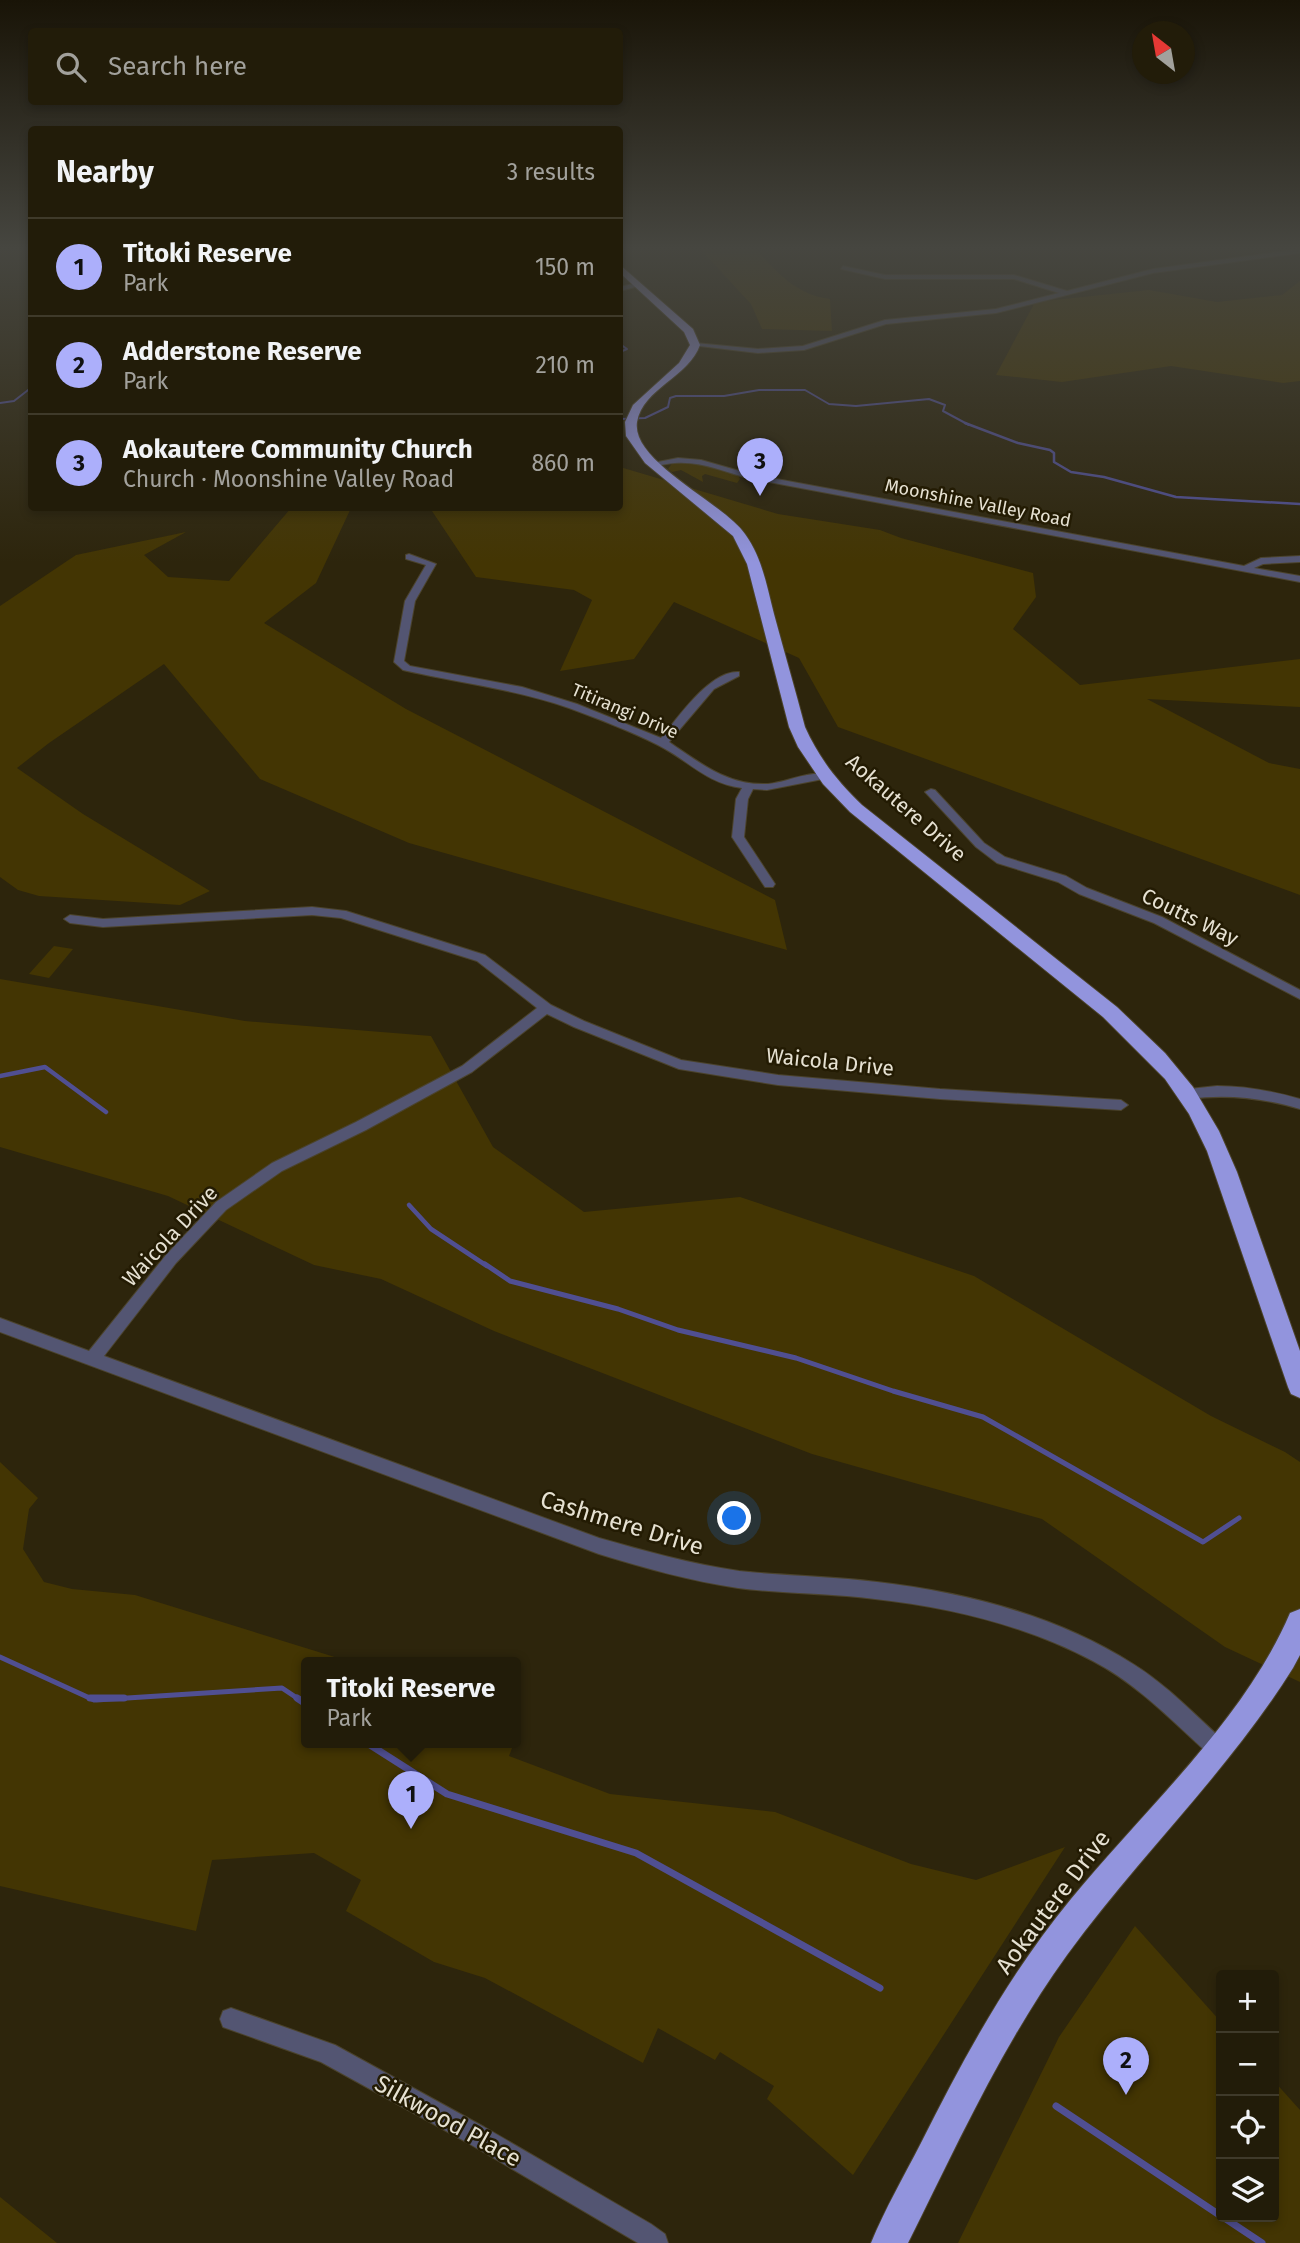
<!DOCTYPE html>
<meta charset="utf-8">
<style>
:root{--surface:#221c09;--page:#2e2917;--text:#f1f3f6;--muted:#a2a19c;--line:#3f3a2a;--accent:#acaffb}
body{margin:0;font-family:"Fira Sans",sans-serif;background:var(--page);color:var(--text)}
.controls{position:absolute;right:21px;bottom:21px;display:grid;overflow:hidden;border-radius:7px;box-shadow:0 4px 10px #0003}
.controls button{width:63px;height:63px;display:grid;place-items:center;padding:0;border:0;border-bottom:2px solid var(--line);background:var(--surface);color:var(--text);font:35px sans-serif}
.compass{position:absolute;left:1132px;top:21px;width:63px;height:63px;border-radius:50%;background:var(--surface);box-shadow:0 4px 10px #0003;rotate:329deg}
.you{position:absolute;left:735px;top:1519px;width:24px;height:24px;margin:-18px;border:5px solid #fff;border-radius:50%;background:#1a73e8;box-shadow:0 0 0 10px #1a73e833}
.badge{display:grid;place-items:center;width:46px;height:46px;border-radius:50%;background:var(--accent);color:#111;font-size:23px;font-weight:700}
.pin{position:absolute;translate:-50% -58px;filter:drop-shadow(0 2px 4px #0008)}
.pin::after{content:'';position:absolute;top:37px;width:24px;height:21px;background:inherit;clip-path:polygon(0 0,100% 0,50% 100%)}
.popup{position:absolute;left:301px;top:1657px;width:220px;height:91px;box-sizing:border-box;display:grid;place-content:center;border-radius:7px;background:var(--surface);filter:drop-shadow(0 2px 5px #0005);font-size:23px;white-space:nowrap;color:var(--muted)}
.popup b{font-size:26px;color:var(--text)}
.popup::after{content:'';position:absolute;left:50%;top:100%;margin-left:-14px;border:14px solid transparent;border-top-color:var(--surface)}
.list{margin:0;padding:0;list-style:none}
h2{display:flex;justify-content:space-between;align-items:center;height:91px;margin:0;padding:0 28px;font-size:30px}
h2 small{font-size:23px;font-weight:400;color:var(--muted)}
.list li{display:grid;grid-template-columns:46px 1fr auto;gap:21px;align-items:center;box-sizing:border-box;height:98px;padding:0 28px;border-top:2px solid var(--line)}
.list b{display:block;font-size:26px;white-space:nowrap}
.list p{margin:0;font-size:23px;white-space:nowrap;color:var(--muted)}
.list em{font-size:23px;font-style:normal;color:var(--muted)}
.icon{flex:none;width:38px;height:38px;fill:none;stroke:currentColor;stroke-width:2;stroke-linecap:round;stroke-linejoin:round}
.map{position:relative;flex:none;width:1300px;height:2243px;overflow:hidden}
.search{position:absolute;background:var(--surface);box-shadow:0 4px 10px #0003;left:28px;top:28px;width:595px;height:77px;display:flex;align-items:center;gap:18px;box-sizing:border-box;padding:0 24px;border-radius:7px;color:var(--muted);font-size:26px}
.panel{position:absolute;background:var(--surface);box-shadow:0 4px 10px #0003;left:28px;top:126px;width:595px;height:385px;border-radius:7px}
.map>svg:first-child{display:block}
.green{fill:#433503}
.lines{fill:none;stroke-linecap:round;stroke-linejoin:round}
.stream-far4{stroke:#504f92;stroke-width:2}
.stream-far3{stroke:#504f92;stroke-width:2.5}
.stream-far2{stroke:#504f92;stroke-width:4.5}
.stream-far1{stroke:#504f92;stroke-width:5}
.stream{stroke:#504f92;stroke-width:7}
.minor-casing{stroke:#4b432c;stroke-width:2}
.highway-casing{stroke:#4b432c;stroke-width:2}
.minor{fill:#535572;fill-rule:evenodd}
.highway{fill:#9294dd;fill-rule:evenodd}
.labels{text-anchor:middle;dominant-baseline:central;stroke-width:5;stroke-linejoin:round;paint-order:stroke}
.far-street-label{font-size:18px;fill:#e6e1d2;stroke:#231b03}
.street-label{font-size:21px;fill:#e6e1d2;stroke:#231b03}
.near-street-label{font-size:24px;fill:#e6e1d2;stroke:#231b03}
</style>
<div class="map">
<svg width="1300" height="2243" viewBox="0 0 1300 2243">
<rect width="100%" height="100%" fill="#2d250c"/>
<g class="green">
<path d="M700,249H756C777,273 797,295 830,299L832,331L762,329L751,304Z"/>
<polygon points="1300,281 1300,381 1283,383 1171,366 1062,382 996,375 1035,302 1149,290 1217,302 1282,295"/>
<polygon points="689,460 738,475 740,479 737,483 705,474 702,476 703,482 681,470 672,472 668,469 673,462"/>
<polygon points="620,467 778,514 880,530 901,538 1033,573 1036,597 1013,629 1080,685 1300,659 1300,707 1147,699 1269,763 1300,769 1300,895 838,727 799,658 674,602 634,659 560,671 592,600 574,590 476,577 430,508 620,508"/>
<polygon points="291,508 351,508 316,583 264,623 406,709 775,900 787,950 409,843 260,779 164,664 49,743 17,768 83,814 210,891 180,905 39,896 18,890 0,877 0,606 76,555 186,532 144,555 168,577 229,581"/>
<polygon points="54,946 73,949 49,978 29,974"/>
<polygon points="0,979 245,1021 431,1036 493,1147 584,1212 740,1197 974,1276 1211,1416 1285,1452 1300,1462 1300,1682 1225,1647 1042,1519 812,1454 494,1331 381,1279 314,1265 168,1196 0,1147"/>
<polygon points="0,1462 38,1498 29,1509 23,1549 44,1582 72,1589 135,1595 354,1663 306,1663 306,1743 514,1743 509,1756 610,1794 775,1812 911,1864 976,1880 1065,1847 853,2175 767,2099 774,2086 720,2052 715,2060 658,2028 643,2063 485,1978 434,1962 346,1911 361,1880 314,1853 212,1860 196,1931 0,1886"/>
<polygon points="1135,1926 1221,2022 1221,2217 1274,2217 1274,2081 1300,2110 1300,2243 958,2243 1059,2037"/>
<polygon points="0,2197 57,2243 0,2243"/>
</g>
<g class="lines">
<g class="stream-far4">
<polyline points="620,344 627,349 620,352"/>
<polyline points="0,403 14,401 32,387"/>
<polyline points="620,419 645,418 668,407 670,398 676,396 724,396 759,390 805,390 829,404 856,406 929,399 945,405 943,411 969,425"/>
</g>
<polyline class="stream-far3" points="965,423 1018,443 1050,450 1054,453 1054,462 1071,472 1104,477 1176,497 1300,504"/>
<g class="stream-far2">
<polyline points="0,1076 45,1067 106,1112"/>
<polyline points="409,1205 431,1229 487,1266"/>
</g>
<g class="stream-far1">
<polyline points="485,1264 510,1281 618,1309 678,1330 796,1358 893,1391 983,1417 1203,1542 1239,1518"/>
<polyline points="0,1657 94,1700"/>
<polyline points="96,1700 282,1688 300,1700"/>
</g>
<g class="stream">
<polyline points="90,1698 124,1698"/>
<polyline points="297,1698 306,1704"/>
<polyline points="367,1743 447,1794 636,1853 880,1988"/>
<polyline points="1056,2106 1221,2216"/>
<polyline points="1223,2217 1262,2243"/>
</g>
<defs>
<g id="minor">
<polygon points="1300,249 1300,253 1153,273 996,313 886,324 804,350 758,353 691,345 695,343 758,349 803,346 885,320 996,309 1059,293 1014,279 885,279 841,269 843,266 885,275 1014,275 1067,291 1153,269"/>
<polygon points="637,283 639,286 620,291 620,287"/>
<path d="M678,458L701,460L750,474L1244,566L1261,558L1300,556V562L1263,564L1254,568L1300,576V582L748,478C724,472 701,461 675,463C666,463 656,468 648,464Z"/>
<path d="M409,554L436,564L415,601L404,661L410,666L522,687L577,704L661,738C678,718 710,670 739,672V676L714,689L669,742C700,763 728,786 768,784C787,782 808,771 827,774V778L823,779L767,790L753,789L748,799L744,837L775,884L773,887H765L732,837L736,799L742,788C707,784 688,760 658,745C630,731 599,719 569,708C515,689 459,683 403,670L394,662L405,601L426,565L406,559V555Z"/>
<polygon points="931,789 935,790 984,843 1005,857 1066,876 1087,888 1162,917 1300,990 1300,999 1154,923 1079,894 1058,882 997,863 976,847 927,794 925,792"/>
<path d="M312,907L346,911L485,955L551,1005L584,1021L681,1060L778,1075L940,1089L1121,1100L1128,1105L1121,1110L940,1099L778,1085L679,1069L574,1027L547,1014L472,1072L366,1130L282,1171L226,1210L176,1263L104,1356L599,1538C645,1551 691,1564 739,1571C784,1576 831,1576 877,1582C964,1592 1058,1616 1133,1664C1167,1685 1196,1716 1226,1743L1229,1750L1226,1757L1219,1760L1212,1757C1174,1723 1139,1685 1093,1661C1027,1626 949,1607 875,1599C829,1593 783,1594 738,1588C690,1581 645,1568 599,1554L0,1332V1318L89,1351L166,1255L216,1202L272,1163L356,1122L462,1066L537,1008L477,961L341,918L312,915L103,927L70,923L64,919L70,915L103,919Z"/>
<path d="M1217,1086C1245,1086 1272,1091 1300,1099V1109C1263,1098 1227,1094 1189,1099L1182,1094L1189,1089Z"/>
<polygon points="231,2008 335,2045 484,2127 651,2224 665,2234 668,2243 638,2243 468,2143 321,2062 223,2027 220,2019 223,2011"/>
</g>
<g id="highway">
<path d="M620,265L693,329L700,345C689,377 643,388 637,422C631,462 724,503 745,534C762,557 767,587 774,614C784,651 795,689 805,727C819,758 837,781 862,805L1117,1007L1165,1053L1193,1087L1219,1131L1237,1172L1300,1351V1398L1291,1394L1288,1387L1207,1151L1189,1114L1165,1079L1103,1017L850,812L823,784L798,747L789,727L747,564L733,536L645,463L626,436L625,422L633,405L679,363L690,345L684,332L620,273Z"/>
<path d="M1300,1609V1655L1293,1668C1228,1772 1139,1856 1067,1955C1002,2045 957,2145 908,2243H871C885,2209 904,2176 921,2143C964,2057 1010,1973 1071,1899C1144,1810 1245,1719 1290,1613Z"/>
</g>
</defs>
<use href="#minor" class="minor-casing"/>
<use href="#highway" class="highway-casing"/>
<use href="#minor" class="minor"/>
<use href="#highway" class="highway"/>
</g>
<linearGradient id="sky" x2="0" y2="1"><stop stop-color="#191407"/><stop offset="0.44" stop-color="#464640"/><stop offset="1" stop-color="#464640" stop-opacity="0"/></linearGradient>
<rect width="1300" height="563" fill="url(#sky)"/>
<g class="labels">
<g class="far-street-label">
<text transform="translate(978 503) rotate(11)">Moonshine Valley Road</text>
<text transform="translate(625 711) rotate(23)">Titirangi Drive</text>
</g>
<g class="street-label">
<text transform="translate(906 808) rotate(41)">Aokautere Drive</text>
<text transform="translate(1190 917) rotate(26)">Coutts Way</text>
<text transform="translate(830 1062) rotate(6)">Waicola Drive</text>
<text transform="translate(170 1236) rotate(-47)">Waicola Drive</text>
</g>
<g class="near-street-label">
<text transform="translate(622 1523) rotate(17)">Cashmere Drive</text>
<text transform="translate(1053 1902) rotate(-53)">Aokautere Drive</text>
<text transform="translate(448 2121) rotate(29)">Silkwood Place</text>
</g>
</g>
</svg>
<div class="controls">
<button>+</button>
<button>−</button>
<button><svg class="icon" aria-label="locate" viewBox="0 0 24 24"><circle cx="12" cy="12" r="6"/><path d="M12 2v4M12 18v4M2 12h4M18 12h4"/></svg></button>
<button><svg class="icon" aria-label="layers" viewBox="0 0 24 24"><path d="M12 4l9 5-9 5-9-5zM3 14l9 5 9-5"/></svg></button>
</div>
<svg class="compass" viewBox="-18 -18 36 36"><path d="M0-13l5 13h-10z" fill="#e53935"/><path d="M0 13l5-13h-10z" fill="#a2a19c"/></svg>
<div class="you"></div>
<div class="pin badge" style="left:411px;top:1829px">1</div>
<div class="popup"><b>Titoki Reserve</b>Park</div>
<div class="pin badge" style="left:1126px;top:2095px">2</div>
<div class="pin badge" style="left:760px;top:496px">3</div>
<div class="search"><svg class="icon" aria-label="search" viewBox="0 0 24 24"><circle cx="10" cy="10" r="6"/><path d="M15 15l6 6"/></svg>Search here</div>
<section class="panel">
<h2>Nearby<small>3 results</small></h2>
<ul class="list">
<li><span class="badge">1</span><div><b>Titoki Reserve</b><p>Park</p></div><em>150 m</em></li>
<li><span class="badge">2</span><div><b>Adderstone Reserve</b><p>Park</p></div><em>210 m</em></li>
<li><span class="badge">3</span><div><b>Aokautere Community Church</b><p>Church · Moonshine Valley Road</p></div><em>860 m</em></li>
</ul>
</section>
</div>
